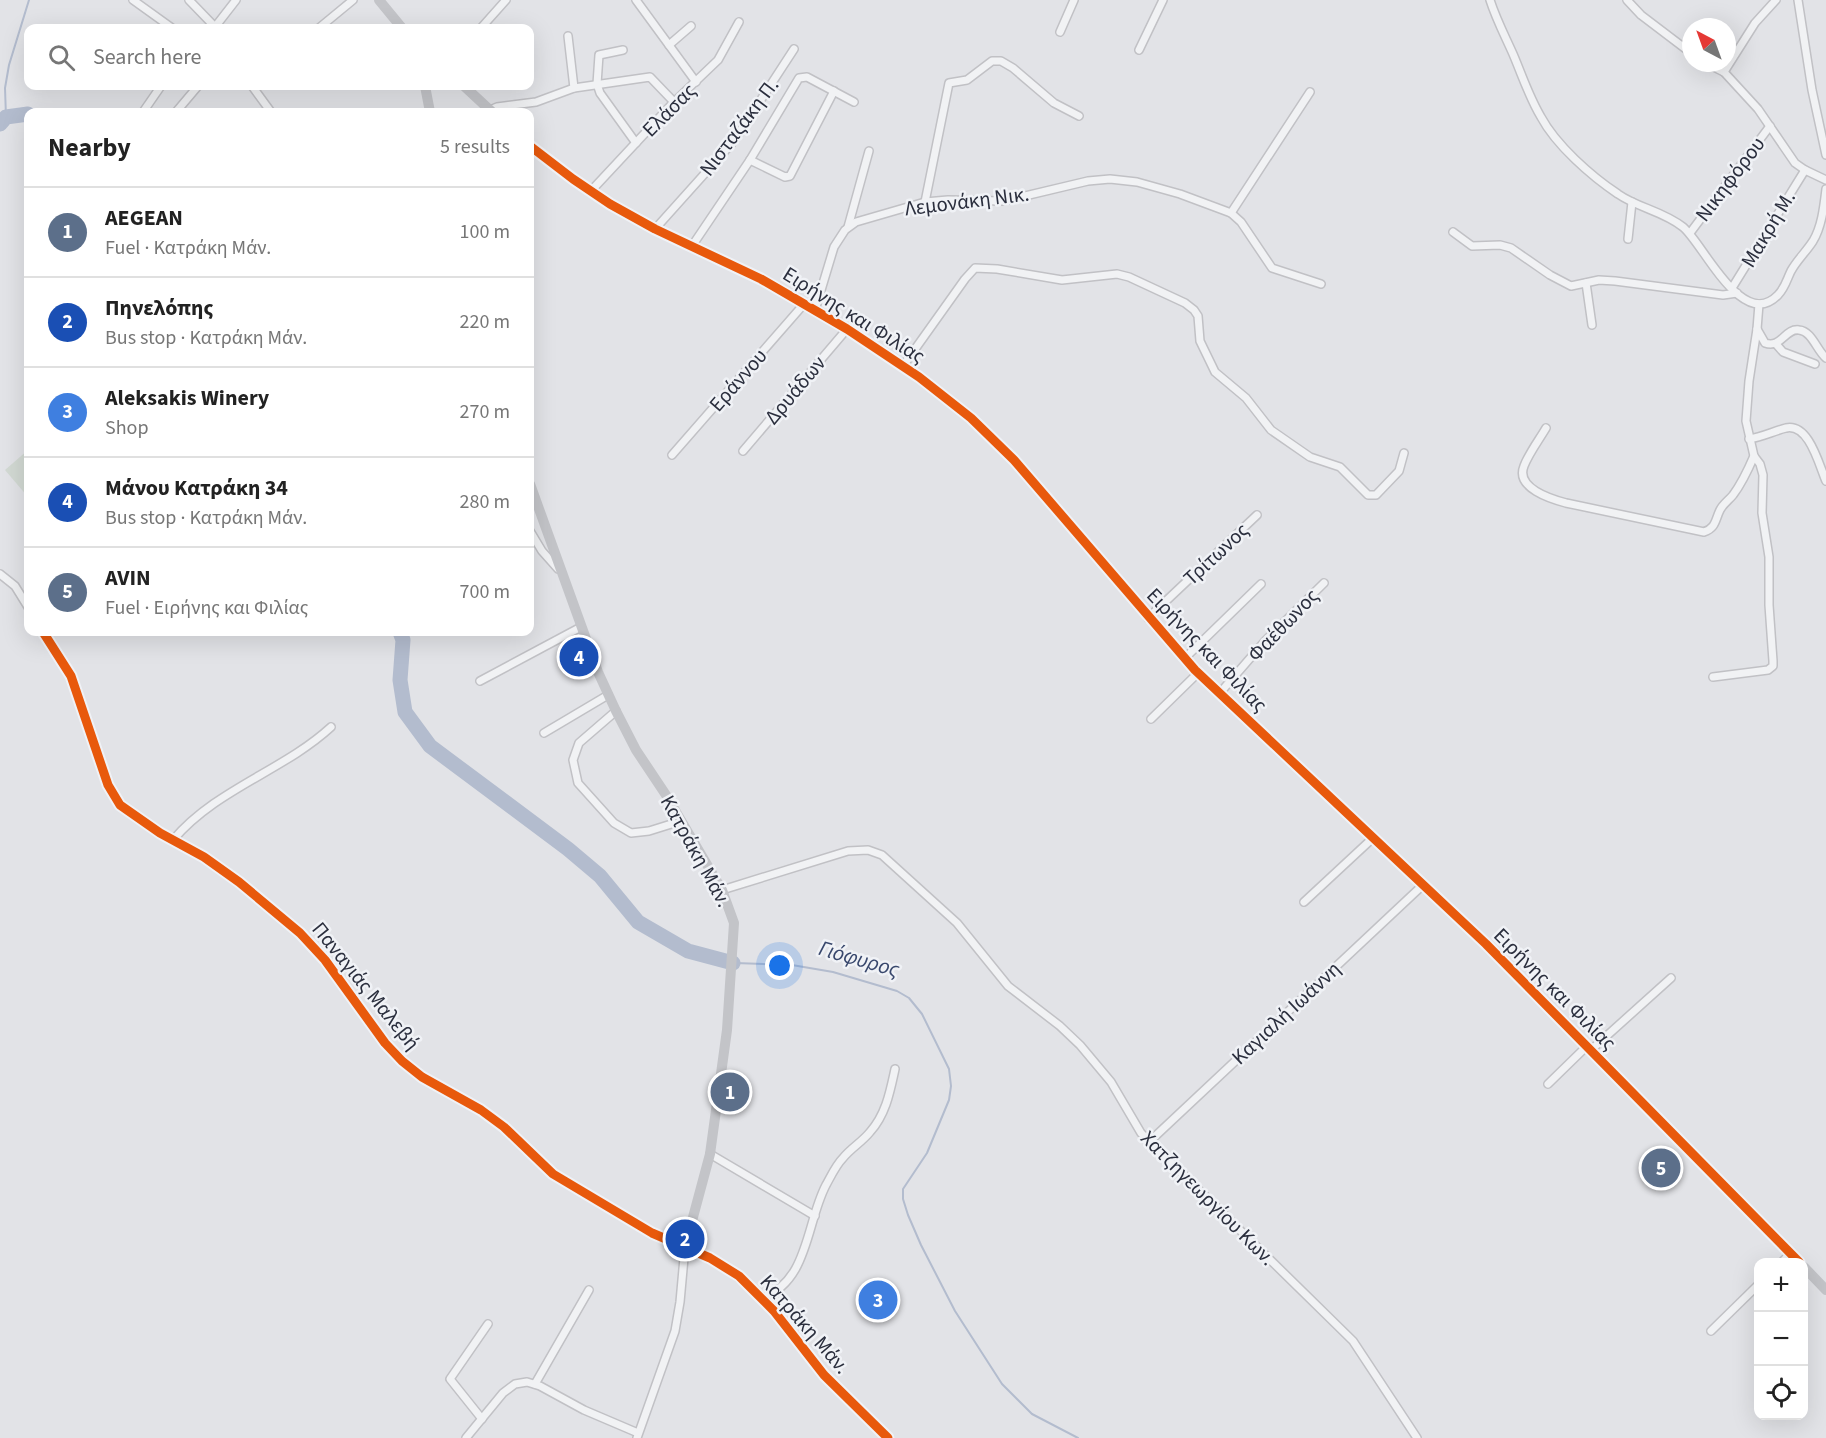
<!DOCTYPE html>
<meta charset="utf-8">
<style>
:root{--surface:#fff;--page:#f6f6f6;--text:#222;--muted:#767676;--line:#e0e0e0;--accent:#6b6e79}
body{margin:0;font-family:"Source Sans 3",sans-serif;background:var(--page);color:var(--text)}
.controls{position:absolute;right:18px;bottom:18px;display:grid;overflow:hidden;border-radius:12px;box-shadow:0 6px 24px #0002}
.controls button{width:54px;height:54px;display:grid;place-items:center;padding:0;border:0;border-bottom:2px solid var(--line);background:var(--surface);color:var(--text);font:30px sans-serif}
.compass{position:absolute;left:1682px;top:18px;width:54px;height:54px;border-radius:50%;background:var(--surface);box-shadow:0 6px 24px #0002;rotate:319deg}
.you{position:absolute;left:780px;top:966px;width:21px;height:21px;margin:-15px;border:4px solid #fff;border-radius:50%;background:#1a73e8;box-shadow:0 0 0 9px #1a73e833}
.badge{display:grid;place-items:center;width:39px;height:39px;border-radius:50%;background:var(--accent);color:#fff;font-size:20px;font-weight:700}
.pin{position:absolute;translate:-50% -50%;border:3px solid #fff;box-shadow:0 2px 6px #0006}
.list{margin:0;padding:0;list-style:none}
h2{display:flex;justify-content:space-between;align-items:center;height:78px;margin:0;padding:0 24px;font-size:26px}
h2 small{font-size:20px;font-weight:400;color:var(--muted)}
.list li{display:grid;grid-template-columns:39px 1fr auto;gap:18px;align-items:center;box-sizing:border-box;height:90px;padding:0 24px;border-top:2px solid var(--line)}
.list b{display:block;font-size:22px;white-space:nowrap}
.list p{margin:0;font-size:20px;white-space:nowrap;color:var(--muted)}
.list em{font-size:20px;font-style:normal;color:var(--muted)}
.icon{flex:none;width:33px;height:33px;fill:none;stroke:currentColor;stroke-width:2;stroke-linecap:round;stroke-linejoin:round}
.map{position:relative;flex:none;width:1826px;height:1438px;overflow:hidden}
.search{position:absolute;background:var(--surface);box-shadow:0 6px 24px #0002;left:24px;top:24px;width:510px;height:66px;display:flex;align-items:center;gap:15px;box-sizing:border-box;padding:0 21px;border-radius:12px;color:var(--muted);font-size:22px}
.panel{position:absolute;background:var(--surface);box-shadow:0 6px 24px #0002;left:24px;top:108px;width:510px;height:528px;border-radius:12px}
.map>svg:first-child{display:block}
.green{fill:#d2d9d3}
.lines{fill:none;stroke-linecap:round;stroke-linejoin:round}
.stream{stroke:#b3bcce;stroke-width:2}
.river{stroke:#b3bcce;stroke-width:15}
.street-casing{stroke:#c1c1c5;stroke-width:10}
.street{stroke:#f1f2f4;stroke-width:7}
.secondary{stroke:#c3c4c8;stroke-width:10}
.cycleway-casing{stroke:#f0f2f6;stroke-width:13}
.cycleway{stroke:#e8590c;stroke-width:9}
.labels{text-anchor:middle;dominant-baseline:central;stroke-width:5;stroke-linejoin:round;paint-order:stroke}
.street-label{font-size:21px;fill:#2b2f3e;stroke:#f0f2f6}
.water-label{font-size:22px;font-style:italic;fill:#39486d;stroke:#f0f2f6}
</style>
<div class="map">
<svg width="1826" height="1438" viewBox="0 0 1826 1438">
<rect width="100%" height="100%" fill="#e2e3e7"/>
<polygon class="green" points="28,450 28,497 5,470"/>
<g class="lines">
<g class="stream">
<polyline points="6,117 5,88 9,65 29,0"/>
<polyline points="735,963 792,965 833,972 897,991 909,998 922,1014 949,1069 951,1086 949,1100 927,1153 903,1189 903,1199 908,1215 921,1245 955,1311 1002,1384 1032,1414 1078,1438"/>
</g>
<g class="river">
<polyline points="0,124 6,117 28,114"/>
<polyline points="400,632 403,640 400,680 405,712 430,746 568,849 600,876 638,922 688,951 733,963"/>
</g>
<defs>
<g id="street">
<polyline points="133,0 172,28"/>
<polyline points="189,0 216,28"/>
<polyline points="636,0 696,82"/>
<path d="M1490,0C1496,19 1505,36 1513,54C1522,75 1529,97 1541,117C1556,145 1591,176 1618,194C1638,208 1663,211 1683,227C1703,243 1742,332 1778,295C1785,288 1787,279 1791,271C1797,260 1806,252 1813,241C1822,226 1824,206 1826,189"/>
<polyline points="1627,0 1641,15 1691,53"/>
<polyline points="1798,0 1812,90 1826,155"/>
<polyline points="215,27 236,0"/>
<polyline points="319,28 353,0"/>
<polyline points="481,28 506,0"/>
<polyline points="1060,32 1074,0"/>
<polyline points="568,36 574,88"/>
<polyline points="669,45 691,26"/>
<polyline points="623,50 599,55 597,84 600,93 636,143"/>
<polyline points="1139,50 1163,0"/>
<polyline points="1706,63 1724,72 1758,109 1795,163 1805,170 1826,180"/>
<polyline points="1724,72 1755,23 1776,0"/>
<polyline points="252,86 271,112"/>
<polyline points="490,110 497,107 536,102 574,88 650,77 674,102"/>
<polyline points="143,112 161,86"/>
<polyline points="176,112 198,86"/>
<polyline points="750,160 785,177 790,176 834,91"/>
<polyline points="590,192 674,102 718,60 739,22"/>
<polyline points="925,202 949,83 967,80 992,61 1001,61 1013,68 1054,103 1079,116"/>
<polyline points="1231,213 1310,92"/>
<polyline points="848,227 869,151"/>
<polyline points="655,229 734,141 794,49"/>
<polyline points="1453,232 1472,246 1500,245 1511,248 1550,275 1571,286 1599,280 1615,281 1723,295 1737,293"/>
<polyline points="1690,233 1770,126"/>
<polyline points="1628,239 1632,202"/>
<polyline points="692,246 750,160 799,78 807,77 854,102"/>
<polyline points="1586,283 1592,325"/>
<polyline points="1732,288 1805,170"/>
<polyline points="815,310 834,247 845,230 856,222 925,202 948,200 1004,201 1088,181 1110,179 1137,182 1180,194 1231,213 1241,222 1272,268 1321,284"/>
<path d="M1757,329L1765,343C1781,349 1785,328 1799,330C1812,331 1817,351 1826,358"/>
<polyline points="1776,344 1783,352 1815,364"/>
<polyline points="903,366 965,279 975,268 997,269 1062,280 1117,274 1129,277 1185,303 1194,310 1198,316 1200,341 1215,372 1246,398 1271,430 1310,457 1340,467 1368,495 1376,495 1399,471 1404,453"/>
<path d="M1546,428C1539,440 1529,453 1524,466C1515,488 1551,499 1566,503L1704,532C1716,528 1715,520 1720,510C1723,504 1729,500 1733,495C1742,483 1748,470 1754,456"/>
<path d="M1749,439C1762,437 1774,431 1786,428C1809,423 1819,465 1826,481"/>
<polyline points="743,451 847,329"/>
<polyline points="672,455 804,304"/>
<polyline points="530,531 542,551 558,569"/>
<polyline points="0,574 15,586 28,607"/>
<polyline points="1148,618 1257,515"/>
<polyline points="43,632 71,676 108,785 120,805 160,833 204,857 239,882 300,933 325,960 385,1043 402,1061 422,1077 481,1110 504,1127 553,1174 652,1233 685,1247 680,1302 675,1331 637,1438"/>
<polyline points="1184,659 1261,584"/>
<polyline points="1713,677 1768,670 1773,666 1773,661 1769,605 1769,557 1762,513 1763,475 1760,464 1754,456 1746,421 1749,381 1757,329 1759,304"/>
<polyline points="480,681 581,627"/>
<polyline points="1219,694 1265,641 1324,583"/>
<polyline points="616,711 579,743 573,760 578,783 614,823 631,833 649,831 681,821"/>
<polyline points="1151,719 1198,673"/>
<polyline points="544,733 608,695"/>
<path d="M173,840C216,789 283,771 331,727"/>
<polyline points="722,890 848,851 868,850 882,855 957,923 1008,986 1060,1026 1080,1045 1111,1082 1141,1133 1353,1341 1417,1438"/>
<polyline points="1304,902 1374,837"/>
<polyline points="1591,1050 1671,978"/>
<polyline points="1548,1084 1587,1046"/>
<polyline points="1149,1142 1424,884"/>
<polyline points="710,1154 815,1216"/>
<polyline points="1782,1262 1790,1254"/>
<path d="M762,1298C809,1281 806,1223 826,1185C831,1176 836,1165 843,1158C851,1148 862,1142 870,1132C886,1114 890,1092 895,1069"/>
<polyline points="1711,1331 1758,1285"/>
<polyline points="535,1384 589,1290"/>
<polyline points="482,1419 450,1379 488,1324"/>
<polyline points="466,1438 503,1393 515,1384 527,1382 540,1386 584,1410 638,1433"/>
</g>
</defs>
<use href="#street" class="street-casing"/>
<use href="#street" class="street"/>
<g class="secondary">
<polyline points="379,0 402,28"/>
<polyline points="425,86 430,112"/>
<polyline points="464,86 492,112"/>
<polyline points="530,146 573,179 610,204 655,229 761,279 847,329 919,377 971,418 1014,460 1195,670 1486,944 1799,1262"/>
<path d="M530,484L598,672L616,711L636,750L666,795L722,890L734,923L727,1030L710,1154L685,1247C754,1275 779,1318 823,1373C842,1396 866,1418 888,1438"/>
<polyline points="1804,1267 1826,1290"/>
</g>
<defs>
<g id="cycleway">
<polyline points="530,146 573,179 610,204 655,229 761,279 847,329 919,377 971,418 1014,460 1195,670 1486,944 1799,1262"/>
<polyline points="43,632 71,676 108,785 120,805 160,833 204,857 239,882 300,933 325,960 385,1043 402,1061 422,1077 481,1110 504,1127 553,1174 652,1233 710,1258 739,1276 774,1311 824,1375 888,1438"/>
</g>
</defs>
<use href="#cycleway" class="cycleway-casing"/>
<use href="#cycleway" class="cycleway"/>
</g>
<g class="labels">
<g class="street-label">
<text transform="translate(669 110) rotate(-45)">Ελάσας</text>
<text transform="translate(739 127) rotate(-53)">Νισταζάκη Π.</text>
<text transform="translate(1730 179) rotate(-53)">Νικηφόρου</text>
<text transform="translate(967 201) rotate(-7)">Λεμονάκη Νικ.</text>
<text transform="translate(1768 229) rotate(-59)">Μακρή Μ.</text>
<text transform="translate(854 315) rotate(32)">Ειρήνης και Φιλίας</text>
<text transform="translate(738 380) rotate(-49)">Εράννου</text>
<text transform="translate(795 390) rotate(-50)">Δρυάδων</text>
<text transform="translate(1216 554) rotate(-43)">Τρίτωνος</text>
<text transform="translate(1283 625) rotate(-46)">Φαέθωνος</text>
<text transform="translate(1207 650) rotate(46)">Ειρήνης και Φιλίας</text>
<text transform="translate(696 851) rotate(61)">Κατράκη Μάν.</text>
<text transform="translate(366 986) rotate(51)">Παναγιάς Μαλεβή</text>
<text transform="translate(1555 989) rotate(45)">Ειρήνης και Φιλίας</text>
<text transform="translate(1286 1013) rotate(-43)">Καγιαλή Ιωάννη</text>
<text transform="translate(1208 1198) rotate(45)">Χατζηγεωργίου Κων.</text>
<text transform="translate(805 1324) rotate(49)">Κατράκη Μάν.</text>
</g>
<g class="water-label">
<text transform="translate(859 959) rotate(16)">Γιόφυρος</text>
</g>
</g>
</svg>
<div class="controls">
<button>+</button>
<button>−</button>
<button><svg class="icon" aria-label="locate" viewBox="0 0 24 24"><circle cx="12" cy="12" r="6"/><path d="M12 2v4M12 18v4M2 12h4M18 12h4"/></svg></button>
</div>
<svg class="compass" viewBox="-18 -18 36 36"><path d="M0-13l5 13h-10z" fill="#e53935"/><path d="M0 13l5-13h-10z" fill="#767676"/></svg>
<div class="you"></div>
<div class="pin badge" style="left:730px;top:1092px;background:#5c6f8a">1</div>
<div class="pin badge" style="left:685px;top:1239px;background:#1a4fb4">2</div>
<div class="pin badge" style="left:878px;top:1300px;background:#3f7fe0">3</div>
<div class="pin badge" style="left:579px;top:657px;background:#1a4fb4">4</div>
<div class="pin badge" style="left:1661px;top:1168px;background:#5c6f8a">5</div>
<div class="search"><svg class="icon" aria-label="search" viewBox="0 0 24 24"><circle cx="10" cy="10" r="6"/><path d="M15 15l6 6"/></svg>Search here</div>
<section class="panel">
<h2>Nearby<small>5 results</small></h2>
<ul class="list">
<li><span class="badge" style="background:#5c6f8a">1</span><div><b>AEGEAN</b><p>Fuel · Κατράκη Μάν.</p></div><em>100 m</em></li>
<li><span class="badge" style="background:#1a4fb4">2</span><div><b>Πηνελόπης</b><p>Bus stop · Κατράκη Μάν.</p></div><em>220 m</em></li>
<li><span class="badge" style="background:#3f7fe0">3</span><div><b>Aleksakis Winery</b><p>Shop</p></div><em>270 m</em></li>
<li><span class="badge" style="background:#1a4fb4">4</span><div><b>Μάνου Κατράκη 34</b><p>Bus stop · Κατράκη Μάν.</p></div><em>280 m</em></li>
<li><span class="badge" style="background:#5c6f8a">5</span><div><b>AVIN</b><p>Fuel · Ειρήνης και Φιλίας</p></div><em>700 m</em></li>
</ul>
</section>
</div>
